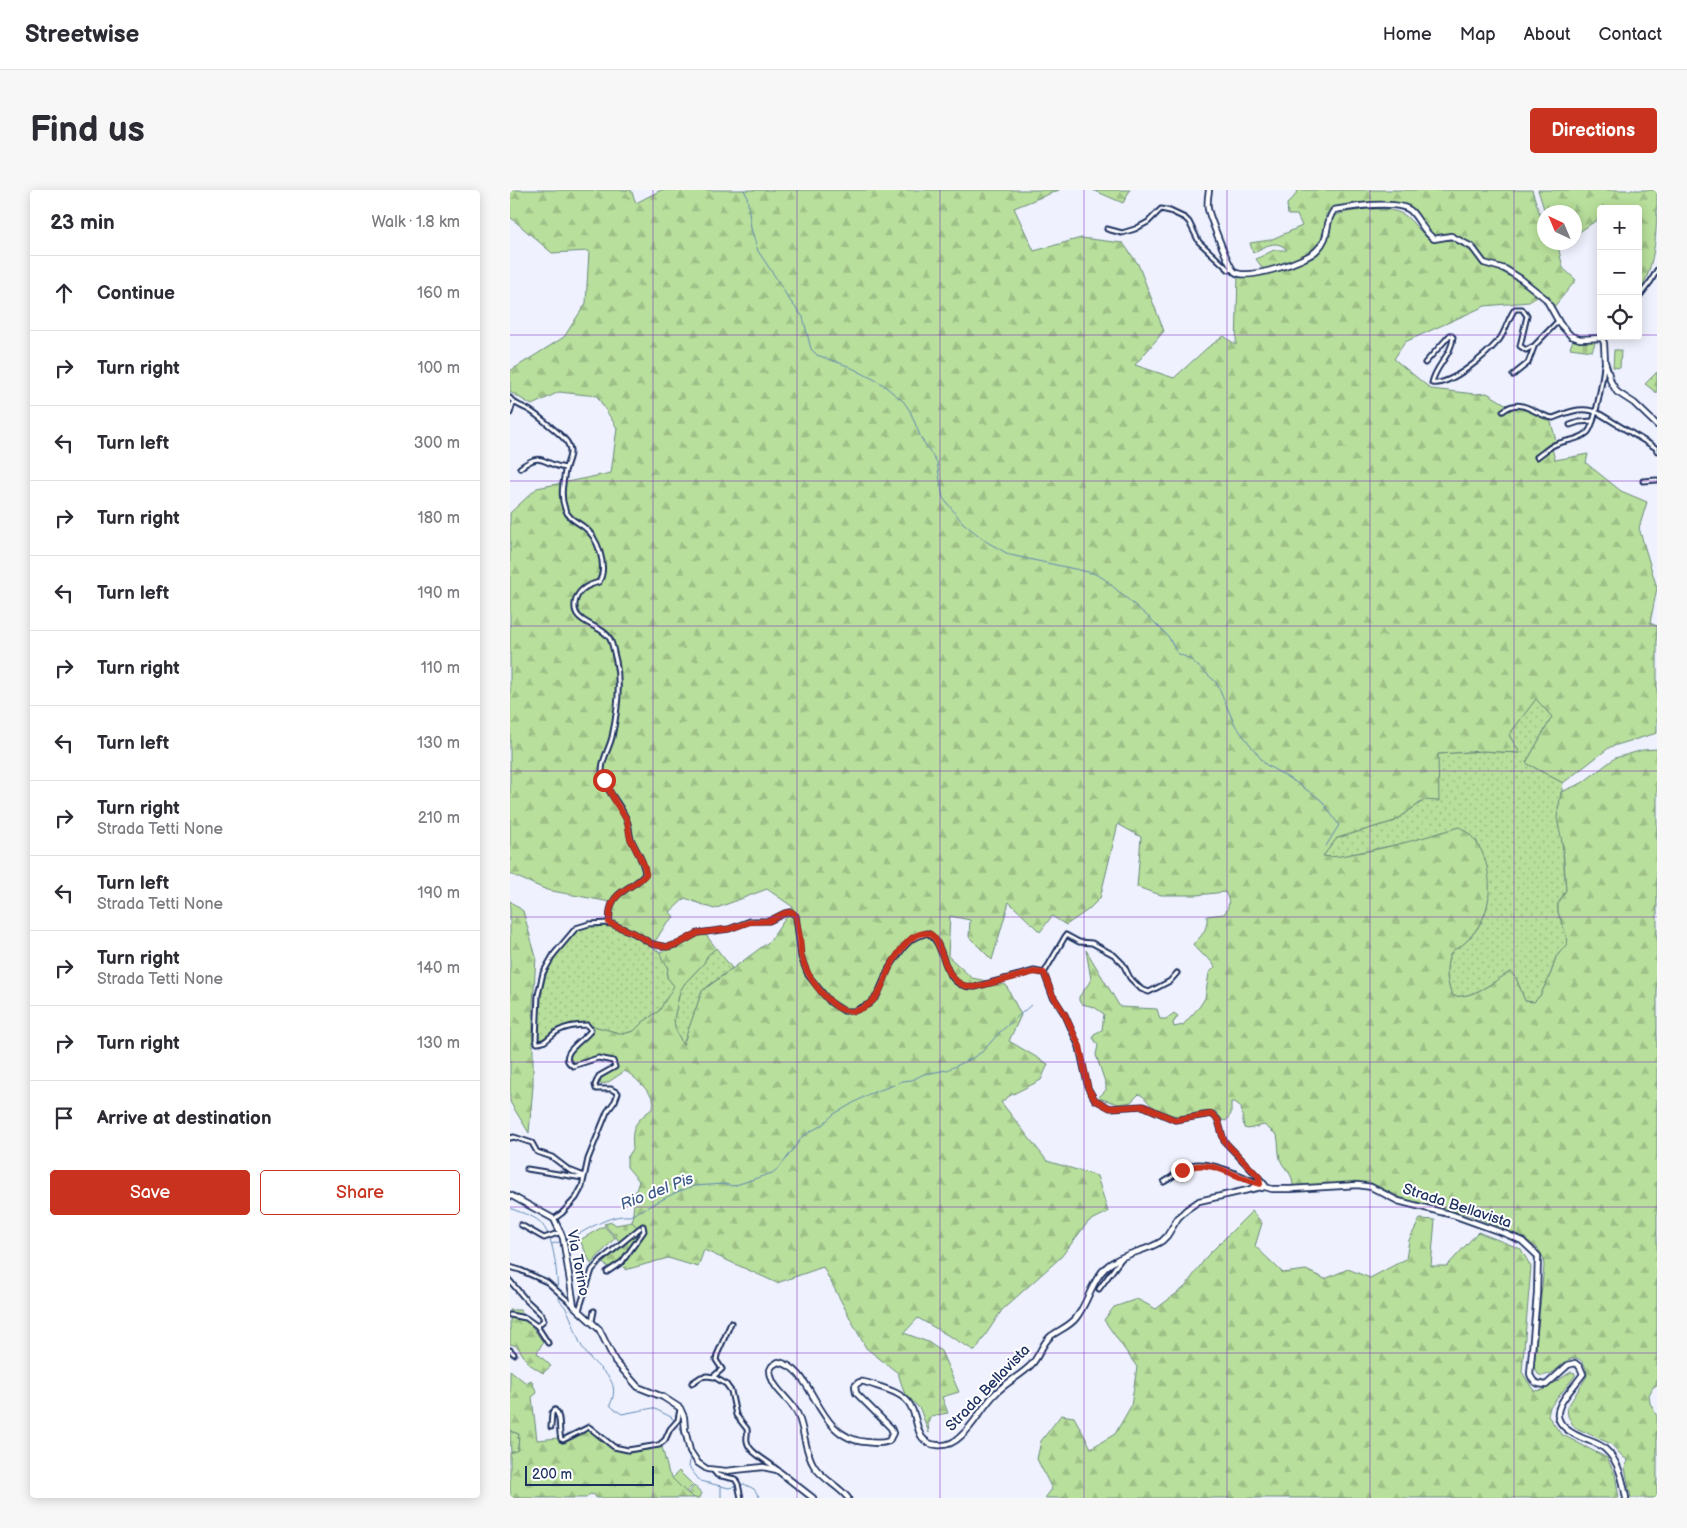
<!DOCTYPE html>
<meta charset="utf-8">
<style>
:root{--surface:#fff;--page:#f7f7f7;--text:#2b2b33;--muted:#7c7c81;--line:#e1e1e2;--accent:#c8321e}
body{margin:0;font-family:"Balsamiq Sans",sans-serif;background:var(--page);color:var(--text)}
.controls{position:absolute;right:15px;top:15px;display:grid;overflow:hidden;border-radius:5px;box-shadow:0 2px 12px #0003}
.controls button{width:45px;height:45px;display:grid;place-items:center;padding:0;border:0;border-bottom:1px solid var(--line);background:var(--surface);color:var(--text);font:25px sans-serif}
.compass{position:absolute;left:1027px;top:15px;width:45px;height:45px;border-radius:50%;background:var(--surface);box-shadow:0 2px 12px #0003;rotate:316deg}
.scale{position:absolute;left:15px;bottom:12px;width:129px;box-sizing:border-box;padding-left:5px;border:2px solid #1b2f5e;border-top:0;font-size:14px;line-height:18px;white-space:nowrap;color:#1b2f5e;-webkit-text-stroke:4px #fff;paint-order:stroke}
.stop{position:absolute;width:15px;height:15px;margin:-11px;border:4px solid #c8321e;border-radius:50%;background:#fff}
.stop.end{background:#c8321e;border-color:#fff;box-shadow:0 1px 5px #0008}
.list{margin:0;padding:0;list-style:none}
h2{display:flex;justify-content:space-between;align-items:center;height:65px;margin:0;padding:0 20px;font-size:21px}
h2 small{font-size:16px;font-weight:400;color:var(--muted)}
.list li{display:grid;grid-template-columns:32px 1fr auto;gap:15px;align-items:center;box-sizing:border-box;height:75px;padding:0 20px;border-top:1px solid var(--line)}
.list b{display:block;font-size:19px;white-space:nowrap}
.list p{margin:0;font-size:16px;white-space:nowrap;color:var(--muted)}
.list em{font-size:16px;font-style:normal;color:var(--muted)}
.actions{display:flex;gap:10px;padding:15px 20px}
.actions a{flex:1;padding:11px 0;border:1px solid var(--accent);border-radius:5px;text-align:center;font-size:18px;color:var(--accent)}
.actions .main{background:var(--accent);color:#fff}
.icon{flex:none;width:28px;height:28px;fill:none;stroke:currentColor;stroke-width:2;stroke-linecap:round;stroke-linejoin:round}
.map{position:relative;flex:none;width:1147px;height:1308px;overflow:hidden;border-radius:5px}
header{display:flex;align-items:center;gap:30px;box-sizing:border-box;height:70px;padding:0 25px;background:var(--surface);border-bottom:1px solid var(--line)}
header strong{font-size:24px}
nav{display:flex;gap:28px;margin-inline-start:auto;font-size:18px}
.intro{display:flex;align-items:center;justify-content:space-between;box-sizing:border-box;height:120px;padding:0 30px}
h1{margin:0;font-size:35px}
.button{padding:12px 22px;border-radius:5px;background:var(--accent);color:#fff;font-size:18px;font-weight:700}
main{display:flex;gap:30px;padding:0 30px}
aside{flex:1;background:var(--surface);border-radius:5px;box-shadow:0 2px 12px #0003}
.map>svg:first-child{display:block}
.grass{fill:url(#grass-dots);stroke:#6a877c}
.forest{fill:url(#forest-firs);stroke:#6a877c}
.cemetery{fill:url(#cemetery-stones);stroke:#6a877c}
.garden{fill:#b8df9b;stroke:#6a877c}
.lines{fill:none;stroke-linecap:round;stroke-linejoin:round}
.stream{stroke:#6187b3;stroke-width:1}
.street-casing{stroke:#1b2f5e;stroke-width:7}
.secondary-casing{stroke:#1b2f5e;stroke-width:8}
.street{stroke:#fff;stroke-width:3}
.secondary{stroke:#fff;stroke-width:4.5}
.route{stroke:#c8321e;stroke-width:6}
.grid{fill:none;stroke:#7b2cbf;stroke-width:1;stroke-opacity:0.55}
.labels{text-anchor:middle;dominant-baseline:central;stroke-width:4;stroke-linejoin:round;paint-order:stroke}
.street-label{font-size:15px;fill:#1b2f5e;stroke:#fff}
.water-label{font-size:16px;font-style:italic;fill:#3e5b89;stroke:#fff}
</style>
<header>
<strong>Streetwise</strong>
<nav><a>Home</a><a>Map</a><a>About</a><a>Contact</a></nav>
</header>
<div class="intro"><h1>Find us</h1><a class="button">Directions</a></div>
<main>
<aside>
<h2>23 min<small>Walk · 1.8 km</small></h2>
<ul class="list">
<li><svg class="icon" aria-label="ahead" viewBox="0 0 24 24"><path d="M12 20V5M6 11l6-6 6 6"/></svg><div><b>Continue</b></div><em>160 m</em></li>
<li><svg class="icon" aria-label="right" viewBox="0 0 24 24"><path d="M7 20v-9h11M14 6l5 5-5 5"/></svg><div><b>Turn right</b></div><em>100 m</em></li>
<li><svg class="icon" aria-label="left" viewBox="0 0 24 24"><path d="M17 20v-9H6M10 6l-5 5 5 5"/></svg><div><b>Turn left</b></div><em>300 m</em></li>
<li><svg class="icon" aria-label="right" viewBox="0 0 24 24"><path d="M7 20v-9h11M14 6l5 5-5 5"/></svg><div><b>Turn right</b></div><em>180 m</em></li>
<li><svg class="icon" aria-label="left" viewBox="0 0 24 24"><path d="M17 20v-9H6M10 6l-5 5 5 5"/></svg><div><b>Turn left</b></div><em>190 m</em></li>
<li><svg class="icon" aria-label="right" viewBox="0 0 24 24"><path d="M7 20v-9h11M14 6l5 5-5 5"/></svg><div><b>Turn right</b></div><em>110 m</em></li>
<li><svg class="icon" aria-label="left" viewBox="0 0 24 24"><path d="M17 20v-9H6M10 6l-5 5 5 5"/></svg><div><b>Turn left</b></div><em>130 m</em></li>
<li><svg class="icon" aria-label="right" viewBox="0 0 24 24"><path d="M7 20v-9h11M14 6l5 5-5 5"/></svg><div><b>Turn right</b><p>Strada Tetti None</p></div><em>210 m</em></li>
<li><svg class="icon" aria-label="left" viewBox="0 0 24 24"><path d="M17 20v-9H6M10 6l-5 5 5 5"/></svg><div><b>Turn left</b><p>Strada Tetti None</p></div><em>190 m</em></li>
<li><svg class="icon" aria-label="right" viewBox="0 0 24 24"><path d="M7 20v-9h11M14 6l5 5-5 5"/></svg><div><b>Turn right</b><p>Strada Tetti None</p></div><em>140 m</em></li>
<li><svg class="icon" aria-label="right" viewBox="0 0 24 24"><path d="M7 20v-9h11M14 6l5 5-5 5"/></svg><div><b>Turn right</b></div><em>130 m</em></li>
<li><svg class="icon" aria-label="arrive" viewBox="0 0 24 24"><path d="M6 21V4h12l-3 4 3 4H6"/></svg><div><b>Arrive at destination</b></div></li>
</ul>
<div class="actions"><a class="main">Save</a><a>Share</a></div>
</aside>
<div class="map">
<svg width="1147" height="1308" viewBox="0 0 1147 1308">
<defs>
<pattern id="grass-dots" width="8" height="8" patternUnits="userSpaceOnUse" patternTransform="scale(1.25)"><rect width="8" height="8" fill="#b8df9b"/><path d="M2 2h.1M6 6h.1" fill="none" stroke="#9ec088" stroke-width="1.8" stroke-linecap="round"/></pattern>
<pattern id="forest-firs" width="22" height="20" patternUnits="userSpaceOnUse" patternTransform="scale(1.25)"><rect width="22" height="20" fill="#b8df9b"/><path d="M5 1l3.5 6h-7zM16 11l3.5 6h-7z" fill="#9ec088"/></pattern>
<pattern id="cemetery-stones" width="16" height="16" patternUnits="userSpaceOnUse" patternTransform="scale(1.25)"><rect width="16" height="16" fill="#b8df9b"/><path d="M2 7V4a2 2 0 0 1 4 0v3zM10 15v-3a2 2 0 0 1 4 0v3z" fill="#9ec088"/></pattern>
</defs>
<rect width="100%" height="100%" fill="#eff2fe"/>
<filter id="ink" filterUnits="userSpaceOnUse"><feTurbulence type="fractalNoise" baseFrequency=".02" numOctaves="2"/><feDisplacementMap in="SourceGraphic" scale="10" xChannelSelector="R" yChannelSelector="G"/><feConvolveMatrix kernelMatrix="1 2 1 2 8 2 1 2 1" color-interpolation-filters="sRGB"/></filter>
<g filter="url(#ink)">
<g class="grass">
<path d="M1026,508L1042,527L1016,573L1053,593L1049,616L1056,700L1048,714V722L1056,745L1057,754L1046,767L1041,783L1030,806L1024,812L1015,811L1006,788L1000,782C983,792 963,809 943,806C936,794 933,768 945,759C947,757 949,757 952,755C959,750 967,740 971,732C985,706 978,676 966,650L899,652L823,668L813,666L827,648L885,631L914,610L928,564L972,561L1010,563L999,545Z"/>
<path d="M89,735C113,737 130,752 150,762L152,770L158,776L157,787L165,796L149,821L133,832L124,841L112,844L83,836L81,837L78,833C66,832 52,835 42,842C37,846 35,850 29,851C28,843 29,835 29,827C31,797 34,779 54,756C66,742 70,736 89,735Z"/>
<polygon points="206,758 222,778 192,801 173,856 165,838 164,829 170,801 175,793 194,773 197,766"/>
<polygon points="0,1241 9,1244 8,1260 1,1264"/>
<polygon points="184,1296 192,1303 190,1308 184,1308 178,1303"/>
</g>
<g class="forest">
<path d="M0,0H121L126,13L151,0H549L504,18L524,61L571,48L613,53L628,74L654,141L625,175L664,188L697,158L714,146L726,155L728,85C755,84 806,77 818,49C820,45 819,41 820,37C821,33 822,30 824,26C841,19 882,14 897,27C906,35 912,45 923,51L932,50L943,51L962,62L971,74L992,81L1022,99L1029,106L1019,112L975,116L895,152L884,169L921,199L965,204L977,203L1002,218L1011,217L1020,220L1041,232L1046,251L1041,254L1045,270L1078,264L1076,273L1111,301L1137,312L1129,338L1147,398L1140,433L1147,436V543L1100,557L1053,593L1016,573L1042,527L1026,509L999,545L1010,563L972,561L928,564L929,611L914,610L885,631L827,648L813,666C825,668 836,665 847,663C882,657 916,647 949,637C980,652 987,704 971,732C966,740 959,750 951,756C946,759 943,759 940,765C935,778 936,793 943,806C963,809 983,792 1000,782L1006,788L1015,811L1024,812L1030,806L1041,783L1046,767L1057,754L1056,745L1048,722V714L1056,700L1053,657L1047,628L1051,602L1072,593L1105,568L1133,560L1147,559V1195L1143,1197L1139,1205L1140,1213L1147,1226V1308H1121L1115,1278L1118,1270L1113,1267L1101,1254L1064,1237L1058,1226L1057,1218L1077,1186C1077,1181 1076,1178 1074,1174C1063,1158 1050,1179 1040,1184C1037,1185 1034,1185 1032,1186L1028,1184L1024,1177L1034,1076L1033,1067L1028,1059L1014,1048L995,1039L959,1025L934,1019L900,1012L859,992L783,997C783,981 775,982 770,969C768,961 769,953 767,945L754,935L738,939L734,938L731,917L725,912H721V924L716,931L712,930L706,922C691,919 676,928 662,925C657,924 648,920 644,917C637,913 637,908 629,904L621,912L609,914L588,908L596,900V895L586,865L588,855L583,848L584,844L592,840L594,824L584,817L572,814L569,811V807L579,793L581,789L576,760L610,817L647,819L650,829H656L664,823L668,826L663,833L664,837L673,835L690,816L695,808L699,783L705,777C699,765 689,766 683,754C692,746 698,739 697,726L714,724C720,716 720,711 715,702L687,705H651L627,697L631,647L608,634L590,708L578,720L556,735L542,726L530,742L499,712L482,770L459,747L460,730L440,726L438,766L462,788L496,795L511,825L499,851L538,874L531,890L501,905L491,912L537,971L587,986L598,1022L578,1032L551,1067L492,1120L465,1161L408,1128L394,1143L418,1152L431,1161L449,1202L432,1207L438,1223L421,1226L418,1233L419,1243L410,1219L394,1202L388,1183L356,1158L313,1077L267,1093L194,1060L188,1077L158,1068L115,1080V1078L110,1073L101,1078L92,1073L114,1056L128,1038L122,1032L125,1004L129,991L117,977V968L123,959C121,936 125,932 143,918C143,915 144,912 143,909C140,902 122,884 115,881L97,893L89,894L87,890L106,877V873C95,864 76,872 63,875L60,874L58,867C64,856 76,851 82,840L81,837L83,836L113,844L124,841L133,832L149,821L164,796L157,787L158,776L152,770L150,762L159,759L180,744L196,745L206,758L197,766L194,773L175,793L170,801L164,829L165,838L173,855L192,801L260,751L283,717L257,699L204,719L175,708L160,722L164,727L156,734L146,750L141,751L106,732L100,727V712L37,700L0,684V323L27,298L101,283L107,238L87,206L49,202L22,215L0,202V181L54,147L76,113L79,61L42,63L0,27Z"/>
<polygon points="583,0 620,0 613,13"/>
<path d="M788,0H1022L1034,37V52L1045,53L1048,56L1053,78L1066,90L1043,118L1036,106L1029,100L1016,91L973,71L963,57L939,45L927,47L922,46L899,23L884,16L832,17L822,20L816,24C815,32 817,43 813,51C804,68 771,75 754,80L746,69L764,60H777C767,48 753,57 743,63L740,53L760,50L792,36L787,25H778L777,14L784,7Z"/>
<path d="M1028,0H1147C1147,36 1147,74 1128,105V19H1091V27L1065,45L1064,22H1035Z"/>
<polygon points="1147,182 1147,203 1135,194"/>
<polygon points="0,711 13,721 26,767 23,814 23,896 19,943 0,912"/>
<polygon points="742,1021 752,1033 745,1056 773,1083 796,1080 815,1089 838,1079 860,1088 896,1069 899,1050 910,1029 925,1030 921,1076 937,1076 968,1042 1011,1059 1021,1077 1012,1182 1024,1201 1033,1200 1061,1182 1065,1183 1065,1186 1040,1217 1038,1226 1051,1244 1097,1268 1105,1284 1109,1308 535,1308 542,1299 527,1269 531,1251 551,1225 564,1227 581,1258 605,1244 621,1216 627,1177 594,1130 604,1117 627,1109 646,1119 675,1097 697,1066"/>
<polygon points="0,1120 10,1120 33,1152 27,1163 41,1176 33,1183 19,1174 7,1156 0,1154"/>
<polygon points="0,1180 16,1193 21,1190 27,1203 22,1207 27,1250 48,1248 49,1251 56,1252 79,1240 103,1259 118,1263 152,1257 159,1284 176,1302 184,1308 86,1308 85,1305 80,1304 76,1308 0,1308 0,1263 8,1260 9,1244 0,1241"/>
</g>
<g class="cemetery">
<polygon points="1063,150 1071,152 1072,150 1086,150 1082,161 1060,158"/>
<polygon points="102,1032 106,1035 122,1032 128,1038 110,1052 94,1034"/>
</g>
<g class="garden">
<polygon points="1104,160 1111,160 1110,178 1103,177"/>
<polygon points="94,1036 105,1048 81,1074 70,1050"/>
<polygon points="169,1281 183,1295 176,1302 162,1288"/>
</g>
<g class="lines">
<g class="stream">
<polyline points="234,0 237,6 241,38 248,61 270,94 278,108 293,127 301,159 307,165 338,176 371,193 394,212 400,221 411,248 427,272 433,308 453,333 477,352 500,365 583,383 593,388 643,431 658,446 667,463 680,469 706,492 725,535 755,574 787,593 811,610 829,635 816,656"/>
<polyline points="388,893 392,891 402,890 414,884 437,880 459,870 472,862 490,842 521,815"/>
<path d="M0,1018C8,1022 22,1025 29,1031C45,1046 46,1080 48,1100"/>
<path d="M56,1050C76,1042 97,1024 120,1026L167,1002L184,996L214,994L223,996L262,983L270,977L293,946L312,935L324,924L359,904L384,895"/>
<polyline points="42,1054 52,1051"/>
<path d="M48,1104C49,1106 49,1110 50,1111C51,1113 54,1115 55,1117C64,1131 66,1150 76,1163C88,1181 113,1188 100,1215L104,1219L112,1224L143,1218L161,1227L170,1237L180,1270L179,1277L190,1291L219,1298L234,1294L244,1299L250,1308"/>
<polyline points="211,1308 211,1296"/>
</g>
<defs>
<g id="street">
<polyline points="597,39 612,43 625,39 638,32 651,19 660,21 675,28 679,32 689,52 717,78 719,80 722,79"/>
<polyline points="1128,108 1141,91 1147,80"/>
<path d="M915,173L940,145L943,147C942,165 925,176 922,193C941,196 977,164 989,150C996,141 998,128 1005,119H1012L1017,126L1010,156L1016,160L1024,156L1048,131"/>
<polyline points="1003,185 1018,173 1024,157"/>
<path d="M0,208C5,215 12,216 19,220C27,225 52,245 57,252C64,263 57,271 55,281C53,294 50,306 55,319C59,329 66,331 74,337C88,347 98,377 89,392C79,395 70,398 66,409C58,435 92,433 100,449C103,455 104,464 106,471C111,495 107,524 102,547C98,563 88,574 94,591C100,605 113,618 117,631C120,637 119,644 121,649C127,662 134,671 135,684C126,697 105,700 101,717C99,722 100,728 99,733"/>
<path d="M993,221C1012,206 1024,225 1043,228C1059,222 1073,215 1090,224L1146,258L1147,261"/>
<polyline points="0,223 3,213"/>
<polyline points="1060,235 1069,232 1083,231"/>
<path d="M1027,267C1033,263 1038,258 1044,255C1054,250 1068,251 1077,243C1085,237 1093,187 1094,175"/>
<path d="M10,278C33,260 32,275 56,278"/>
<polyline points="1133,291 1147,290"/>
<polyline points="534,783 542,805 555,825 569,857 578,898 585,910 600,918 633,916 665,930 702,924 708,930 714,951 753,992"/>
<polyline points="534,783 556,745 569,752 582,753 604,765 613,774 620,788 631,799 639,802 660,791 667,783"/>
<polyline points="0,948 4,947 22,953 27,962 42,967 59,980 74,986"/>
<polyline points="17,979 73,988"/>
<path d="M654,992C663,987 671,979 681,975C699,970 733,986 750,994"/>
<path d="M44,1029L52,1023L66,1008L72,997L78,969L97,922L105,911L108,903L101,899H86L85,895L89,886L105,877L103,871L88,868L63,876C45,865 75,850 81,840L77,835C68,835 57,836 48,841C40,845 36,854 27,853L26,849L28,805L33,783L44,764L66,738L79,734L99,733L124,743L142,754L157,757L168,754L188,743L219,739L240,731H259L275,723L281,722L286,726L291,767L298,785L320,812L334,821H344L359,814L367,806L379,778L394,757L402,749L417,743C439,754 429,799 465,797L524,781L534,783"/>
<polyline points="11,1035 34,1048 51,1042"/>
<polyline points="0,1077 10,1080 37,1092 64,1116"/>
<polyline points="97,1082 112,1072 134,1041 133,1036"/>
<polyline points="0,1091 16,1110 32,1125 34,1130 27,1136 16,1128 0,1125"/>
<polyline points="589,1099 612,1068"/>
<polyline points="69,1120 82,1080 91,1070 130,1038"/>
<polyline points="82,1131 84,1121"/>
<polyline points="27,1136 38,1153"/>
<polyline points="0,1160 4,1164"/>
<polyline points="204,1186 212,1179 206,1170 207,1165 221,1133"/>
<path d="M182,1193L191,1187L197,1186L204,1187L216,1194L221,1201L226,1225L237,1239C238,1243 236,1248 237,1251C239,1264 260,1271 267,1280"/>
<path d="M41,1237L42,1223L45,1220C52,1227 48,1240 51,1249L53,1250L79,1237L104,1257L118,1260L149,1255L155,1250L160,1239L168,1230L170,1219"/>
<polyline points="203,1280 207,1285 225,1289 228,1294 231,1308"/>
</g>
<g id="secondary">
<path d="M699,0C698,6 697,13 698,19C700,27 719,78 725,82C737,91 797,71 807,60C822,45 813,35 824,20C841,17 890,9 902,22C911,32 912,40 924,49L941,46L962,57L974,73L995,79L1011,89L1036,109L1050,134L1061,146L1070,149L1092,148L1094,153L1095,172L1101,192L1107,202L1124,213L1147,235"/>
<path d="M755,997L762,999H781L848,995L861,997L888,1011L943,1025L996,1044L1012,1051L1028,1066L1027,1104L1020,1184C1023,1193 1027,1194 1036,1195L1058,1175L1065,1173L1070,1177L1073,1184C1054,1210 1029,1228 1070,1247C1078,1251 1088,1252 1095,1259C1109,1271 1113,1291 1116,1308"/>
<polyline points="742,998 752,992 755,995 752,998"/>
<polyline points="0,1005 44,1029 53,1048 64,1116 89,1139 105,1171 128,1197 153,1207 170,1218 174,1227 175,1240 180,1261 188,1273 197,1279 216,1281 253,1277 267,1280 303,1308"/>
<path d="M338,1308C329,1296 312,1289 304,1276C294,1260 295,1241 288,1225C281,1208 261,1200 260,1180L262,1176L268,1172C306,1178 304,1248 356,1252C364,1253 371,1254 379,1251L383,1243L381,1238L346,1203L345,1196C350,1189 354,1192 361,1194C373,1198 390,1202 398,1212C410,1226 403,1254 427,1255C436,1256 445,1252 451,1246C465,1234 473,1215 487,1202C498,1191 512,1185 522,1174C530,1165 532,1153 541,1146C549,1140 560,1136 566,1128C580,1110 582,1085 603,1072C618,1062 637,1061 652,1051L657,1046L668,1028L676,1020L689,1011L751,997"/>
</g>
</defs>
<use href="#street" class="street-casing"/>
<use href="#secondary" class="secondary-casing"/>
<use href="#street" class="street"/>
<use href="#secondary" class="secondary"/>
</g>
</g>
<g class="lines" filter="url(#ink)">
<path class="route" d="M94,590L106,613L117,630L120,648L134,675L136,684C126,697 105,700 101,717C99,722 100,728 99,733L124,743L142,754L157,757L168,754L188,743L219,739L240,732L259,731L275,723L282,722L286,726C287,734 289,741 290,749C291,755 290,762 292,768C297,786 311,805 327,817C334,821 340,823 348,820C356,817 361,813 366,807C372,799 375,788 379,779C386,766 399,743 416,743C436,743 428,799 465,797L524,782L534,783L542,804L555,825L570,857L578,898L585,910L600,918L633,916L665,930L702,924L708,930L714,951L749,987L750,994C723,988 702,966 672,980"/>
</g>
<path class="grid" d="M143,0V1308M287,0V1308M430,0V1308M574,0V1308M717,0V1308M860,0V1308M1004,0V1308M0,145H1091M1128,145H1147M0,291H1147M0,436H1147M0,581H1147M0,727H1147M0,872H1147M0,1017H1147M0,1163H1147"/>
<g class="labels">
<g class="street-label">
<text transform="translate(947 1016) rotate(18)">Strada Bellavista</text>
<text transform="translate(68 1073) rotate(79)">Via Torino</text>
<text transform="translate(478 1198) rotate(-46)">Strada Bellavista</text>
</g>
<g class="water-label">
<text transform="translate(147 1002) rotate(-21)">Rio del Pis</text>
</g>
</g>
</svg>
<div class="controls">
<button>+</button>
<button>−</button>
<button><svg class="icon" aria-label="locate" viewBox="0 0 24 24"><circle cx="12" cy="12" r="6"/><path d="M12 2v4M12 18v4M2 12h4M18 12h4"/></svg></button>
</div>
<svg class="compass" viewBox="-18 -18 36 36"><path d="M0-13l5 13h-10z" fill="#e53935"/><path d="M0 13l5-13h-10z" fill="#7c7c81"/></svg>
<div class="scale">200 m</div>
<div class="stop" style="left:94px;top:590px"></div>
<div class="stop end" style="left:672px;top:980px"></div>
</div>
</main>
